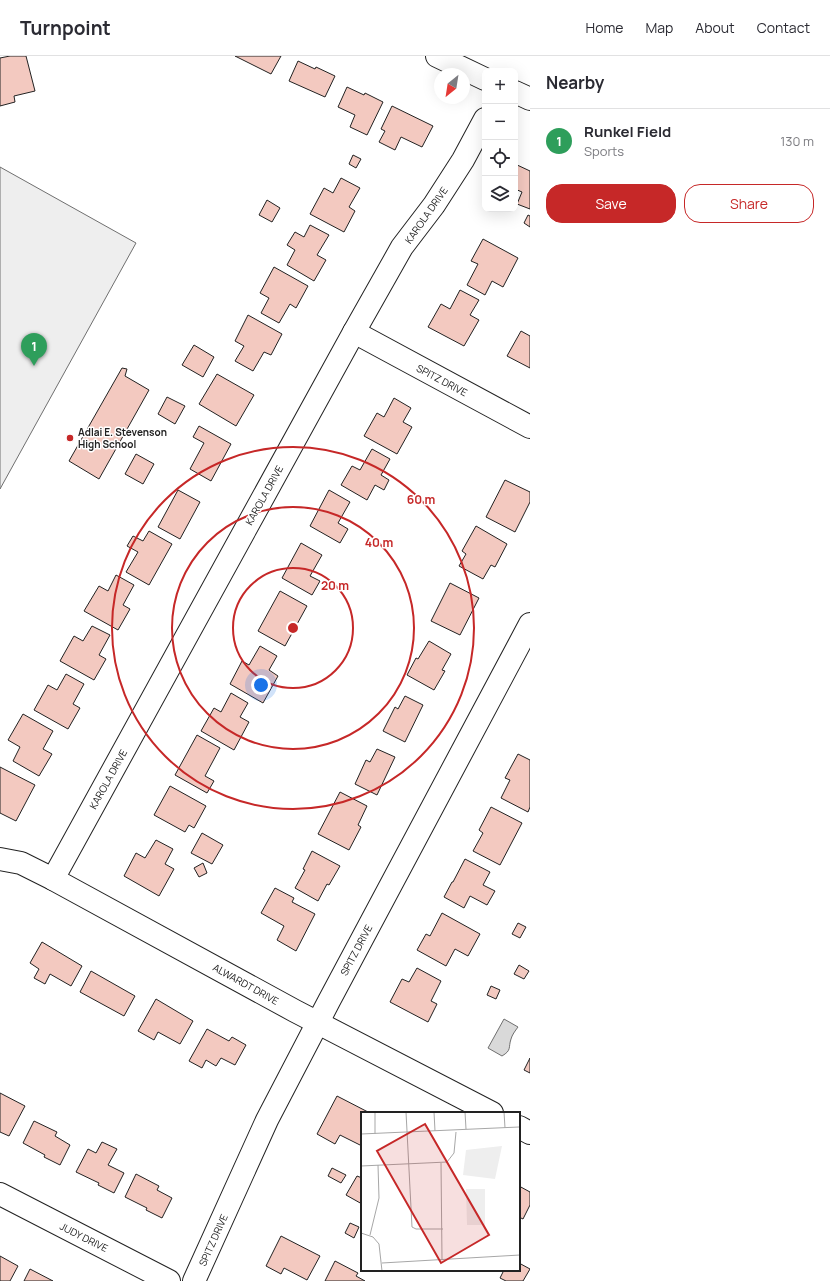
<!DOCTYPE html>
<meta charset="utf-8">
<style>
:root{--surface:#fff;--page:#f7f7f7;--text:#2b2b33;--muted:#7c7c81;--line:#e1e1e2;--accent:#c62828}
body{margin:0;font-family:Manrope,sans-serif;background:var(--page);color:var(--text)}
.controls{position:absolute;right:12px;top:12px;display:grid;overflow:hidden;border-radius:8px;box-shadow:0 4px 16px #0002}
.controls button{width:36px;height:36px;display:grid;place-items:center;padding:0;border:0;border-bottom:1px solid var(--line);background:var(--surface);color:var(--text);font:20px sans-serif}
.compass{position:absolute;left:434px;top:12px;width:36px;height:36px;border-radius:50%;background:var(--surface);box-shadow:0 4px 16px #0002;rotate:210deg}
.you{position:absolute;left:261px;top:629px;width:14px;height:14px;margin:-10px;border:3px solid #fff;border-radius:50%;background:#1a73e8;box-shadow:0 0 0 6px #1a73e833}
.badge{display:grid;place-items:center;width:26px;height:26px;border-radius:50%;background:var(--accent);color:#fff;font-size:13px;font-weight:700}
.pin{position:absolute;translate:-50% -33px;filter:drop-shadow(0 1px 2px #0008)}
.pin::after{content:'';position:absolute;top:21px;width:14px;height:12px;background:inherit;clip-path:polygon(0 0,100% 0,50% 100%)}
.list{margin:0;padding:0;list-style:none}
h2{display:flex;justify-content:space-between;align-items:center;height:52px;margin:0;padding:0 16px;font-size:17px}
h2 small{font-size:13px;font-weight:400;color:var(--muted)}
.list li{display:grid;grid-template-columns:26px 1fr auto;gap:12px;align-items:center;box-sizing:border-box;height:64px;padding:0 16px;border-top:1px solid var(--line)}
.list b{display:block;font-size:15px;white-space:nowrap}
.list p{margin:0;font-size:13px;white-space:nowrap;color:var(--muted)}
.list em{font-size:13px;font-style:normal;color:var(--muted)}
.actions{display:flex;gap:8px;padding:12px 16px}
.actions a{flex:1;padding:9px 0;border:1px solid var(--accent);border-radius:16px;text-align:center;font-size:14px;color:var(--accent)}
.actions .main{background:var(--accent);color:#fff}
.icon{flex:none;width:22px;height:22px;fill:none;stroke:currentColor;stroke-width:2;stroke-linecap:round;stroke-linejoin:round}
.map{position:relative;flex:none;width:530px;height:1225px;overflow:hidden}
header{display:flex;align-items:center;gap:24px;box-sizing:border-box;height:56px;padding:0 20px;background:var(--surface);border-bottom:1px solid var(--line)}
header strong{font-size:19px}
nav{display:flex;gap:22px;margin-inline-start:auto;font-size:14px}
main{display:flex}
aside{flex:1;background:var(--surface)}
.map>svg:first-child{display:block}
.green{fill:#eee;stroke:#6f6f6f}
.water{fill:#d9d9d9;stroke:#6f6f6f}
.building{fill:#f3c9c0;stroke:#222}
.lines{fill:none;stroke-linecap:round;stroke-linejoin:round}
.minor-casing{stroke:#222;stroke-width:24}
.minor{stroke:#fff;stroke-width:22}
.ring{fill:none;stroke:#c62828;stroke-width:2}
.poi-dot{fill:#c62828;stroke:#fff;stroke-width:1.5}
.labels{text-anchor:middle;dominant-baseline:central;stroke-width:3;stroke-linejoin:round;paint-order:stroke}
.street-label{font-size:10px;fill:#222;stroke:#fff}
.poi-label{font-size:10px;font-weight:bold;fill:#222;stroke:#fff;text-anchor:start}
.inset-road{fill:none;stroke:#a7a7a7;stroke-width:1}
.view{fill:#c62828;fill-opacity:0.15;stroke:#c62828;stroke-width:2}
.inset-edge{fill:none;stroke:#222;stroke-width:2}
.centre{fill:#c62828;stroke:#fff;stroke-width:2}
.ring-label{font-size:12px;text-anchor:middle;font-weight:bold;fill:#c62828;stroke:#fff;stroke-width:3;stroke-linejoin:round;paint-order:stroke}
</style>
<header>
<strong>Turnpoint</strong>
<nav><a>Home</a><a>Map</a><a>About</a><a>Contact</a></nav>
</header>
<main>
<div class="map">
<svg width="530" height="1225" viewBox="0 0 530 1225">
<rect width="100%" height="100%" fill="#fff"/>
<polygon class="green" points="0,111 136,187 0,433"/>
<path class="water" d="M504,963L518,971C515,975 512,979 511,983C508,992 512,994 502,1000L488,992Z"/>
<g class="building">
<polygon points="10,0 26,0 35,35 14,40 15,46 0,50 0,2"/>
<polygon points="235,0 281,0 271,18"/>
<polygon points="298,5 315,13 316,11 335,20 325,41 289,25"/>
<polygon points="347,31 364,39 365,37 383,46 367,79 350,71 355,59 338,51"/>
<polygon points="392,50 433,70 422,91 401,81 395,94 379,86 385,75 381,73"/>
<polygon points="353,99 361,103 356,112 349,108"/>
<polygon points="515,108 530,115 530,153 517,148 522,136 515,133"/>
<polygon points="341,122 360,132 349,151 355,155 344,176 310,158 324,132 333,137"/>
<polygon points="267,144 280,152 272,166 259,159"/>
<polygon points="528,159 530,160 530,171 524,167"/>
<polygon points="310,169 329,179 317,199 326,204 314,225 287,209 295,194 287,189 295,176 304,181"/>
<polygon points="483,183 518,202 503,231 492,225 485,239 467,229 478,208 471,205"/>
<polygon points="274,211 308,230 296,252 290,248 279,267 261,257 269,242 260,237"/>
<polygon points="460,234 479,244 470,259 479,264 464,290 428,271 441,248 450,253"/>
<polygon points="248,259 282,278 271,299 264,296 253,315 235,305 244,290 235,285"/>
<polygon points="521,275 530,280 530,312 507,300"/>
<polygon points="194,289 214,301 203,321 182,309"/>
<polygon points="122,312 127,313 125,320 149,334 99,423 69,405"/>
<polygon points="217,318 254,339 236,370 199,348"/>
<polygon points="167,341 185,350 175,368 158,358"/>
<polygon points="394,342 411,352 403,366 412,371 397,398 364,380 377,357 384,361"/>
<polygon points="199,370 231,388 211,425 190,413 204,387 193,381"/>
<polygon points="372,393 390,403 381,419 389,424 384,434 375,429 367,444 341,429 352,410 360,414"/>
<polygon points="136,398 154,408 143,428 125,418"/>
<polygon points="505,424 530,436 530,446 515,476 486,461"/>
<polygon points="178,434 200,446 180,483 158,471"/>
<polygon points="329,434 350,446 338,467 348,473 340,487 310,470"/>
<polygon points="476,470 507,488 495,511 491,509 483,523 459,510 466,498 462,495"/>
<polygon points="149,475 172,488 149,529 126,516 138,496 127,490 133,480 143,485"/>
<polygon points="301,487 322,499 310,520 320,525 312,539 282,522"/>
<polygon points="116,519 134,529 123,549 130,553 118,574 84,555 99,530 108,535"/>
<polygon points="450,527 479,542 460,579 431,565"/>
<polygon points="280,535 307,550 285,590 258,575"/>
<polygon points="92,570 110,579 99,599 106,603 94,624 60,605 74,580 83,585"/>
<polygon points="429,585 451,598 442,614 445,615 434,634 407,619 416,602 418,603"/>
<polygon points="260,590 277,600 269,614 278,620 263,647 230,628 242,605 249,609"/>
<polygon points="66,618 84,628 73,648 80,652 68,673 34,654 48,629 57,634"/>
<polygon points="231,637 248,647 240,661 249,666 234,694 201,675 214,652 221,656"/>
<polygon points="405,640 423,649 405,686 383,675 395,651 398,653"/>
<polygon points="23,658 53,675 43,693 52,698 39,720 13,705 20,691 8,684"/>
<polygon points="197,679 220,692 205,720 214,725 207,737 175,719"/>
<polygon points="377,693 395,701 377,739 355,728 366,704 370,706"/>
<polygon points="518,698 530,704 530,751 528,756 501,742 510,724 505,722"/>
<polygon points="0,711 35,729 16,765 0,757"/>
<polygon points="170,730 206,750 194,772 189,769 185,776 154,759"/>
<polygon points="340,736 367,750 358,769 361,771 349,794 318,778"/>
<polygon points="491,751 522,767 500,809 473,795 483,777 479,774"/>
<polygon points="202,777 223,789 212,808 191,797"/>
<polygon points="156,784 173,793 165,808 174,813 159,840 124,820 136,797 145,802"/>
<polygon points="312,795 340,810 329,829 327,828 318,845 295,832 305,814 303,813"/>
<polygon points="465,803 490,816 483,829 495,835 487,849 470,840 464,852 444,841 452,826 453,826"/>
<polygon points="203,807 207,817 199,821 194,812"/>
<polygon points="275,832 294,842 292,846 315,858 296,895 277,884 284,870 261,857"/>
<polygon points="442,857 480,878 468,900 455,893 446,910 417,894 426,878 430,880"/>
<polygon points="518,867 526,871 520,882 512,878"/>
<polygon points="42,886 82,910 71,930 50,918 45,928 34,922 39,913 30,907"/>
<polygon points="519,909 529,915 524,923 514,918"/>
<polygon points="417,912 441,925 431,945 437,948 428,966 390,946 402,923 409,926"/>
<polygon points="91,915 135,940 124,960 80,936"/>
<polygon points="491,930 500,934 496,943 487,939"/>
<polygon points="156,943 193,965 180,988 158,976 154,984 138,975"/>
<polygon points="207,973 229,985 232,981 246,989 235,1009 221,1002 216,1010 206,1004 202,1012 189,1005"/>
<polygon points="530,1002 530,1017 524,1014"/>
<polygon points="0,1037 25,1050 9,1080 0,1076"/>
<polygon points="337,1040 368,1056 368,1057 362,1057 362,1090 340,1079 335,1088 317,1078"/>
<polygon points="34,1065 57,1076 55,1080 70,1089 60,1109 44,1101 45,1099 23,1087"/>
<polygon points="102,1086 117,1093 108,1109 124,1117 114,1137 98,1129 99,1127 76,1116 88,1093 96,1097"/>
<polygon points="332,1112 346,1119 341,1127 328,1120"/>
<polygon points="136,1118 159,1130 157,1134 172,1142 162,1162 146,1154 147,1152 125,1141"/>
<polygon points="357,1120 362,1122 362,1148 346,1139"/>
<polygon points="519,1130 530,1136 530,1149 523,1163 519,1161"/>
<polygon points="350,1167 359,1171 354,1182 345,1177"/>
<polygon points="281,1180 320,1200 307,1224 284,1212 281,1218 266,1210"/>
<polygon points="0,1200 18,1210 10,1225 0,1225"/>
<polygon points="335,1205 358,1217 356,1220 365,1225 325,1225"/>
<polygon points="519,1207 530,1213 523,1225 506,1225 500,1222 504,1214 519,1214"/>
<polygon points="30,1213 53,1225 24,1225"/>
</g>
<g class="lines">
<defs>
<g id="minor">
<polyline points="437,0 485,23"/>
<polyline points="515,36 530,43"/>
<polyline points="354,276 530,371"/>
<polyline points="0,803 21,807 53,823 295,955 492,1057"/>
<polyline points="53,823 354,276 402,191 434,149 463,104 485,63"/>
<polyline points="519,1071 530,1077"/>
<polyline points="0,1138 169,1225"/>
<polyline points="194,1225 267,1064 329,945 530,568"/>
</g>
</defs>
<use href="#minor" class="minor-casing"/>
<use href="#minor" class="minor"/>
</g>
<g class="ring">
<circle cx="293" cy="572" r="60"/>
<circle cx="293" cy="572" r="121"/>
<circle cx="293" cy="572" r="181"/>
</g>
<circle class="poi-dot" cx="70" cy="382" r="4"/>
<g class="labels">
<g class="street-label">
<text transform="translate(426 159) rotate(-55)">KAROLA DRIVE</text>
<text transform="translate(442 324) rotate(28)">SPITZ DRIVE</text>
<text transform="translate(264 439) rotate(-61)">KAROLA DRIVE</text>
<text transform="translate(108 723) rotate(-61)">KAROLA DRIVE</text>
<text transform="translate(356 894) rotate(-62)">SPITZ DRIVE</text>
<text transform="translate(246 928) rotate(29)">ALWARDT DRIVE</text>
<text transform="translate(84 1181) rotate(27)">JUDY DRIVE</text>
<text transform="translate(213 1184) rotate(-66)">SPITZ DRIVE</text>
</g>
<g class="poi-label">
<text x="78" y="376">Adlai E. Stevenson<tspan x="78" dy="12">High School</tspan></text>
</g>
</g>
<g transform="translate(361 1056)">
<rect width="159" height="159" fill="#fff"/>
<path d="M141,34L134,67L102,63L105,38ZM105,77H124V113H106Z" fill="#eee"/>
<path class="inset-road" d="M14,0V22M45,0L51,115L55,117H82M73,0L74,19M104,0L105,17M143,0L144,16M0,22L158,15M80,51L81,147M0,54L86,50L93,41L95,20M0,121L12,125L18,132L21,159M9,123L18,86L17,53M21,151L159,143"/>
<path class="view" d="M64,12L128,123L80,151L16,39Z"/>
<rect width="159" height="159" class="inset-edge"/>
</g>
<circle cx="293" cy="572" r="6" class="centre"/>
<g class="ring-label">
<text x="421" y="448">60 m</text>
<text x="379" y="491">40 m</text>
<text x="335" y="534">20 m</text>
</g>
</svg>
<div class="controls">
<button>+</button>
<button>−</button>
<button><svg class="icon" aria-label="locate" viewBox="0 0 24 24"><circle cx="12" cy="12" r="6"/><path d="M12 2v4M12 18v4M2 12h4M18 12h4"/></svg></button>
<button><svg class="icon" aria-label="layers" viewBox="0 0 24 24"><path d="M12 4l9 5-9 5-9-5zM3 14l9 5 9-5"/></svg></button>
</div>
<svg class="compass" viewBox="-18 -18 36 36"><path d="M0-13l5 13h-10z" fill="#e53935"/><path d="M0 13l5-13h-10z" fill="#7c7c81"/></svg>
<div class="you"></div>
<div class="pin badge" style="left:34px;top:310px;background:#2e9e5b">1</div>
</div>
<aside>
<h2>Nearby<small></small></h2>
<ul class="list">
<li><span class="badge" style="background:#2e9e5b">1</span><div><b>Runkel Field</b><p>Sports</p></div><em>130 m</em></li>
</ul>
<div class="actions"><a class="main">Save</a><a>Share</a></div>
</aside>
</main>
